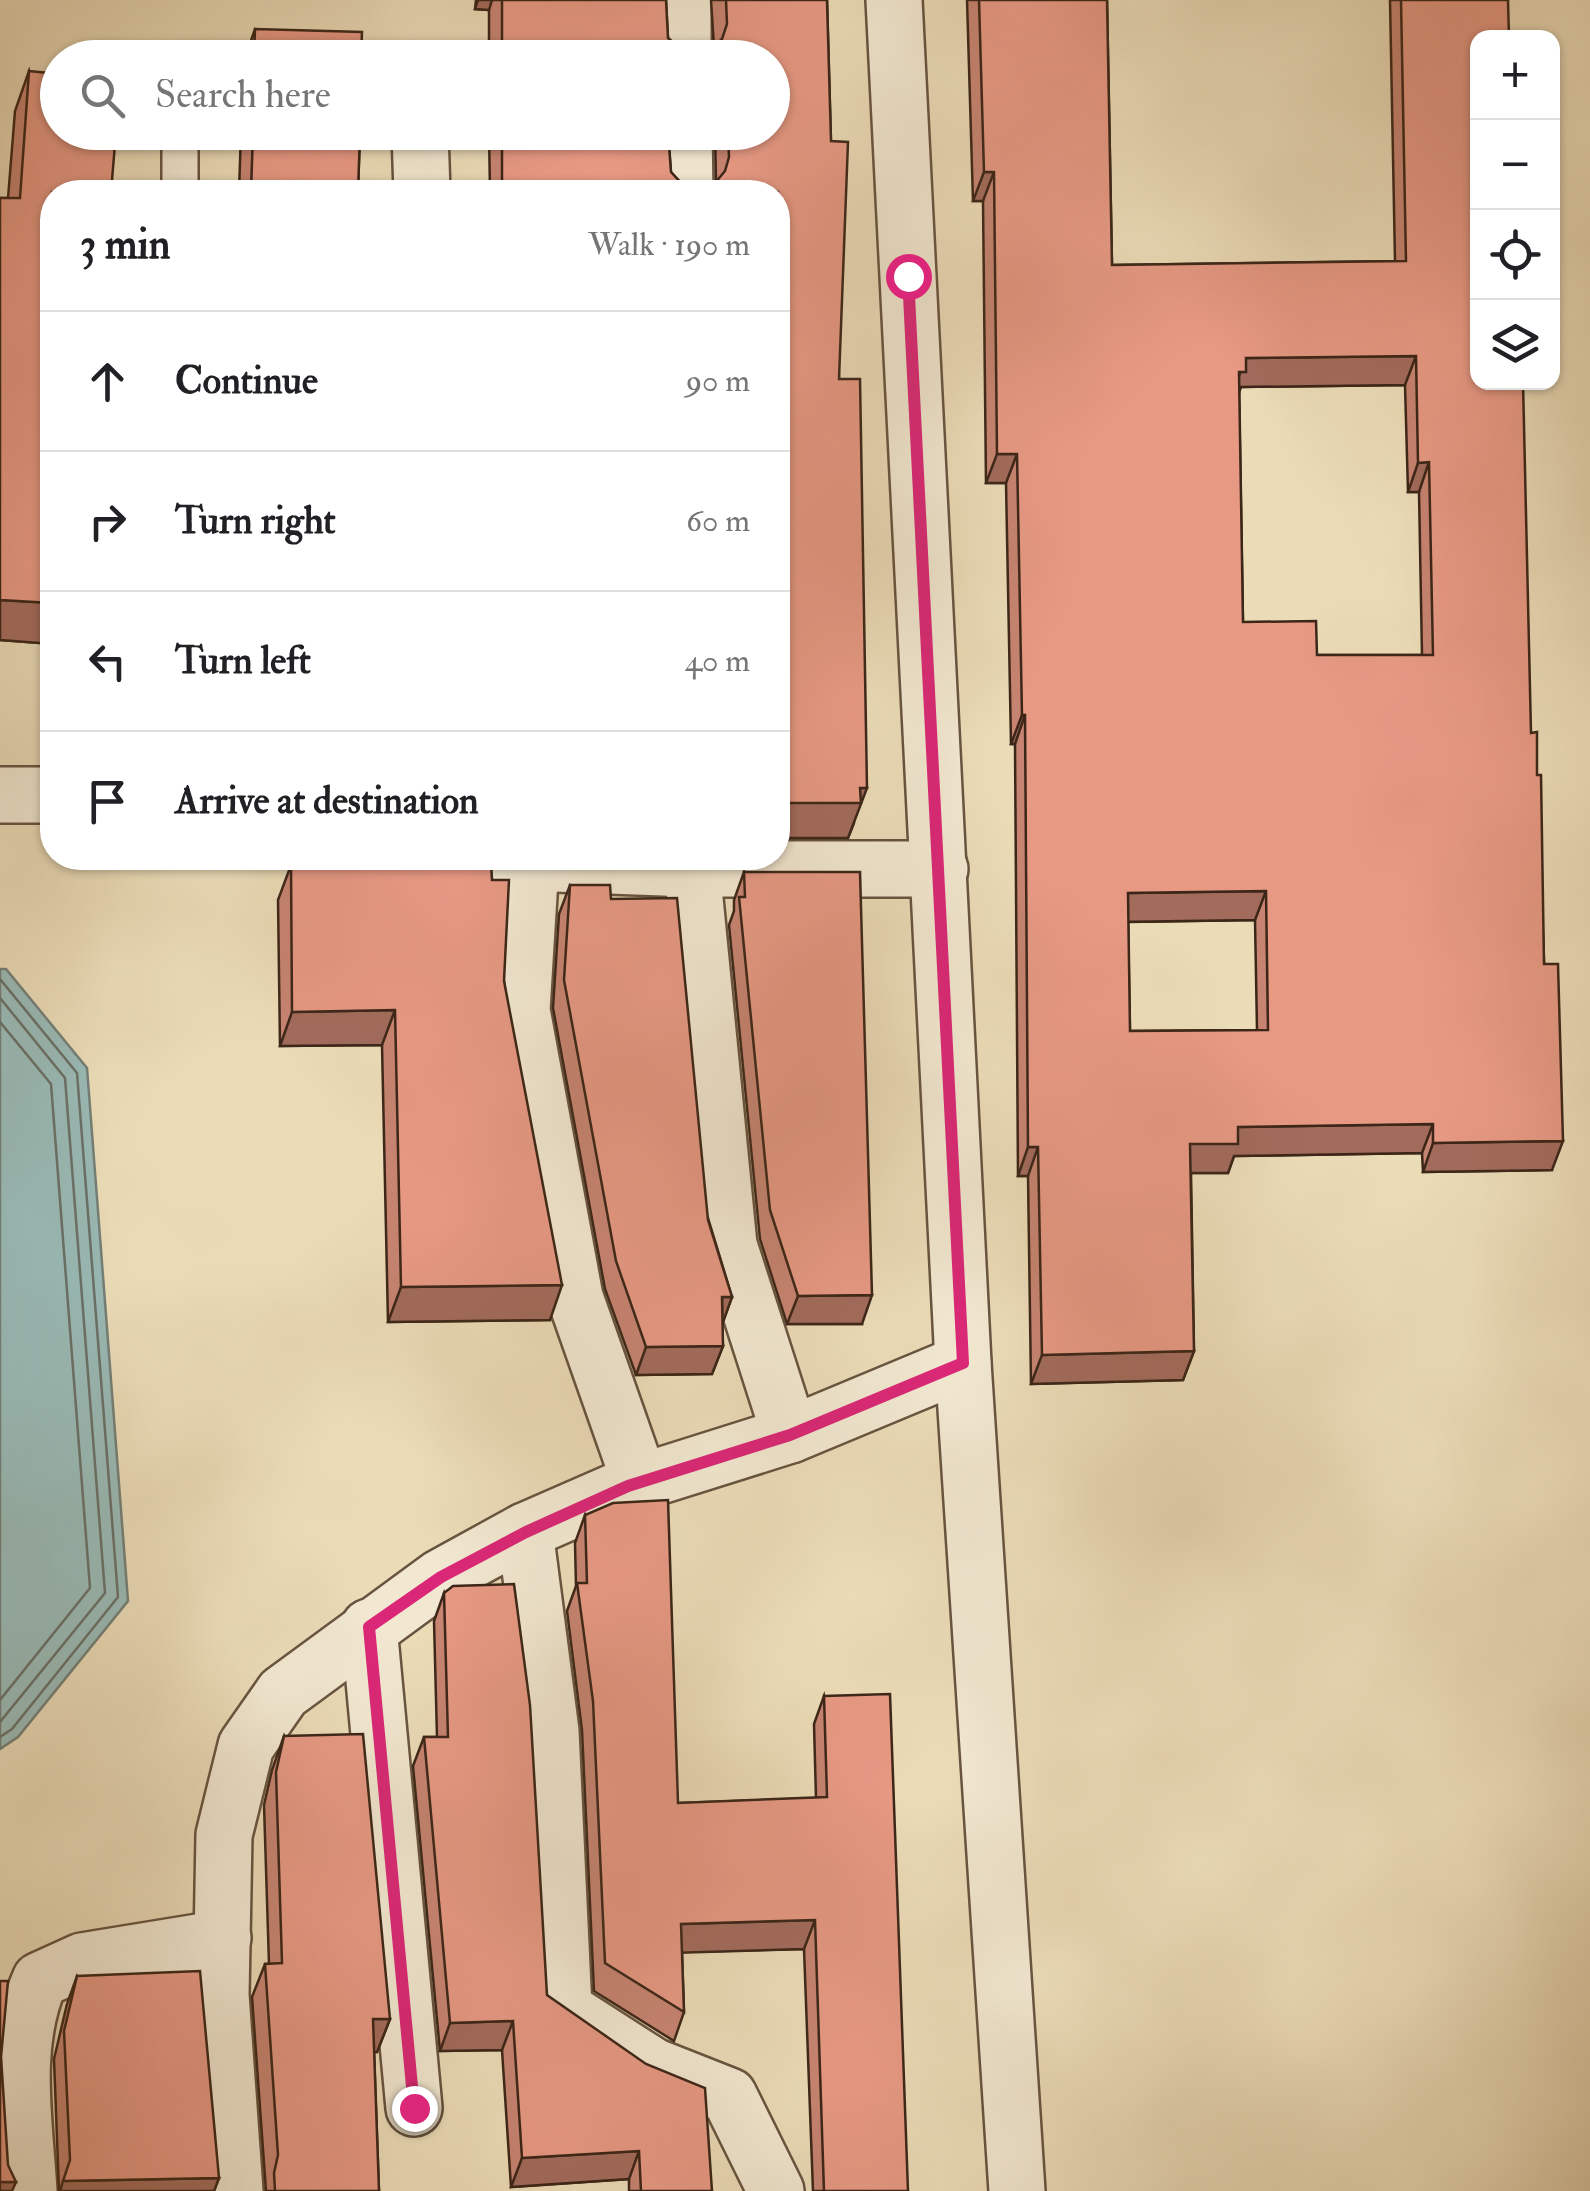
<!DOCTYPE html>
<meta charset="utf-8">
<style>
:root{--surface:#fff;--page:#f6f6f6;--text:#202124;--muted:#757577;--line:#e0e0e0}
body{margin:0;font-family:"IM FELL Double Pica",serif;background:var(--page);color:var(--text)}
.controls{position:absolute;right:30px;top:30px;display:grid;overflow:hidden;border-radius:20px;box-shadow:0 2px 8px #0004}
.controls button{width:90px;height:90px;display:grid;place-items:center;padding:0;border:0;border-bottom:2px solid var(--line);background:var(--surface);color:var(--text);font:50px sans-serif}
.stop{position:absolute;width:30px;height:30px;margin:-22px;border:8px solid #db2777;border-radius:50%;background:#fff}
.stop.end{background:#db2777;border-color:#fff;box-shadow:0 2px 10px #0008}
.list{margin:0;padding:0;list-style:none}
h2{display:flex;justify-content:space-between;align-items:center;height:130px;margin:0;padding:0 40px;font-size:42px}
h2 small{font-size:32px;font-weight:400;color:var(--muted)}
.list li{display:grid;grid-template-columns:65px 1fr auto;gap:30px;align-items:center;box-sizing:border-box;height:140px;padding:0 40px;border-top:2px solid var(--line)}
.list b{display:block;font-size:38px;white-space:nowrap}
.list em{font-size:32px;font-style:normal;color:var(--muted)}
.icon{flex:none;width:55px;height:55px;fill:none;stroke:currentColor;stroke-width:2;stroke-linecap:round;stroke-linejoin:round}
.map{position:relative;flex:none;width:1590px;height:2191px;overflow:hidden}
.search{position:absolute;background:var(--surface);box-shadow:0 2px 8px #0004;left:40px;top:40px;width:750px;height:110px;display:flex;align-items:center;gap:25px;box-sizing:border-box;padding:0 35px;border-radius:55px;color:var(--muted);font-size:38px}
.panel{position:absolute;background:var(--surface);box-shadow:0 2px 8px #0004;left:40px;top:180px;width:750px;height:690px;border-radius:40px}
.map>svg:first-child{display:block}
.water{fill:#99bab6;stroke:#747f77;stroke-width:2.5}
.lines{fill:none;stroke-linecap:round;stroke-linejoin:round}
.shore{stroke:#6a7067;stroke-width:2.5}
.lane-casing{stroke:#685440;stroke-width:40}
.street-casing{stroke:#685440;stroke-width:60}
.lane{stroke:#f2e8d1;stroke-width:35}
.street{stroke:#f2e8d1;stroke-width:55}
.wall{fill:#c78472;stroke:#3c2618;stroke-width:2.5;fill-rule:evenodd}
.shaded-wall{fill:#a26b5c;stroke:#3c2618;stroke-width:2.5}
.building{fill:#e79984;stroke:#3c2618;stroke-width:2.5;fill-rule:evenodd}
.route{stroke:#db2777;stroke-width:12}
</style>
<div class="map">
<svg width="1590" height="2191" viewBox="0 0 1590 2191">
<rect width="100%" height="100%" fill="#ebdcb8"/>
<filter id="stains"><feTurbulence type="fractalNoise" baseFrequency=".002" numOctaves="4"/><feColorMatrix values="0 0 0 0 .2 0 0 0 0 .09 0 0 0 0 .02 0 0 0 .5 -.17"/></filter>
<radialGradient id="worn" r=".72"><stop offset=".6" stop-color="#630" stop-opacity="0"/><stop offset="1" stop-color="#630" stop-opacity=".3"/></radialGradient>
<polygon class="water" points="0,969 6,969 87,1068 128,1601 18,1737 0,1749"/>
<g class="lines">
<g class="shore">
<polyline points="0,979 77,1073 118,1597 12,1729 0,1737"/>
<polyline points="0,998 65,1078 105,1593 0,1722"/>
<polyline points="0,1022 51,1084 90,1588 0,1700"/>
</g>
<defs>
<polyline id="lane" points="180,132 180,192"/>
<g id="street">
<polyline points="683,0 683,58"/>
<polyline points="894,0 963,1363 1017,2191"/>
<polyline points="684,132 685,192"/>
<polyline points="420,133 422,192"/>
<polyline points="0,795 52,795"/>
<polyline points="393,858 691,869 940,869"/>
<polyline points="691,858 729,1245 790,1435"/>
<polyline points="531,863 522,1010 575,1297 640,1482"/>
<polyline points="525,1531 551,1731 564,2009 653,2066 729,2096 776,2191"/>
<polyline points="369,1627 414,2108"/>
<path d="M29,2191C25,2121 11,2046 40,1980L82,1961L223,1938"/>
<polyline points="235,2191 221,1995 224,1835 246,1746 283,1693 441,1577 525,1531 628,1486 790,1435 963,1363"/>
</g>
</defs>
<use href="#lane" class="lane-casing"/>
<use href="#street" class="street-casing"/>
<use href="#lane" class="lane"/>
<use href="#street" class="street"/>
</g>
<g class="wall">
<polygon points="476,0 666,0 668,38 681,50 697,54 710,50 714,47 711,0 827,0 831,141 854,823 848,838 778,838 778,192 490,192 489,132 668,132 671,172 682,184 697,188 715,183 716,182 715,132 772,132 772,58 489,58 489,10 475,9"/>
<path d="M967,0H1107L1112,265L1395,261L1390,0H1508L1478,38L1531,733L1537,775L1552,1170L1423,1172L1422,1153L1234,1156L1228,1173H1191L1194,1351L1183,1380L1031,1384L1028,1176H1018L1015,744H1011L1006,483H986L983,201H973ZM1405,385L1408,492H1419L1422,655H1317L1243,622L1239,391L1241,387ZM1255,920L1257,1030L1130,1031L1128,922Z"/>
<polygon points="255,29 361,58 245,58"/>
<polygon points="29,71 52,192 52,644 0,640 0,198 8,198 15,111"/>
<polygon points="241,132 360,132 358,192 239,192"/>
<polygon points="291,865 492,880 504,981 550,1320 388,1322 382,1045 280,1046 278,900"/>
<polygon points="744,872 862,1324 787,1324 760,1239 729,925 734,911 734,900"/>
<polygon points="570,885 611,899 732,1297 722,1324 723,1346 712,1374 636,1375 605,1289 553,1008 559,914"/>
<polygon points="585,1515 678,1803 816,1798 814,1724 824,1696 908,2191 813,2191 804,1949 682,1952 684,2012 674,2041 594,1991 582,1730 567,1611 576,1586 575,1543"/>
<polygon points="444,1593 547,1995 712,2191 629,2191 629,2179 511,2187 502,2050 440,2051 413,1766 424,1737 437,1737 434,1621"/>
<polygon points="284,1736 390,2019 377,2052 374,2052 379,2191 266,2191 252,1997 265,1964 269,1964 264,1805 272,1770"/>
<polygon points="77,1976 219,2178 214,2191 59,2191 54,2059 67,2004"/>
</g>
<g class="shaded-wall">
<polygon points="478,0 492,0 489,10 475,9"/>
<polygon points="984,172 994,172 983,201 973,201"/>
<polygon points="1416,356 1405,385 1241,387 1236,401 1229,401 1246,358"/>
<polygon points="997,454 1017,454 1006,483 986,483"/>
<polygon points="1429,462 1419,492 1408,492 1418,463"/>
<polygon points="0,600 52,603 52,644 0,640"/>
<polygon points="1022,715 1025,715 1015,744 1011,744"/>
<polygon points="860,788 867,788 848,838 778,838 778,803"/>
<polygon points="1266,891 1255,920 1117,922 1128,893"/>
<polygon points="395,1010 382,1045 280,1046 292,1012"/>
<polygon points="1433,1124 1422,1153 1234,1156 1228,1173 1180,1173 1190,1144 1238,1127"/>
<polygon points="1563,1141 1552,1170 1423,1172 1433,1143"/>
<polygon points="1028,1147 1038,1147 1028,1176 1018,1176"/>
<polygon points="562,1285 550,1320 388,1322 401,1287"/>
<polygon points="872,1295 862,1324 787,1324 798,1296"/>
<polygon points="722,1297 732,1297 722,1325"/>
<polygon points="723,1346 712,1374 636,1375 646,1347"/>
<polygon points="1194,1351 1183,1380 1031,1384 1042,1355"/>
<polygon points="815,1920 804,1949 671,1953 681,1924"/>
<polygon points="373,2019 390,2019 377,2052 360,2053"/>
<polygon points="513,2021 502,2050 440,2051 450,2023"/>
<polygon points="639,2151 629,2179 511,2187 522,2158"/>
<polygon points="219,2178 214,2191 60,2191 63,2181"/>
<polygon points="0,2182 16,2182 12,2191 0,2191"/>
</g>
<g class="building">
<polygon points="502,0 666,0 668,38 681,50 697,54 710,50 722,39 727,24 726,0 827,0 831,141 848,142 839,379 860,379 867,788 860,788 861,803 778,803 778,192 502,192 502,132 668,132 671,172 682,184 697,188 715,183 725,171 729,157 728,132 772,132 772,58 502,58"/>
<path d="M979,0H1107L1112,265L1406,261L1401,0H1508L1509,38H1478V382H1523L1531,733L1537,732V775H1541L1544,964H1558L1563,1141L1433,1143V1124L1238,1127V1144H1190L1194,1351L1042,1355L1038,1147H1028L1025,715H1022L1017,454H997L994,172H984ZM1416,356L1418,463L1429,462L1433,655H1317L1316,621L1243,622L1239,372H1246V358ZM1266,891L1268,1030L1130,1031L1128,893Z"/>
<polygon points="255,29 362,32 361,58 254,58"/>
<polygon points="29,71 58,74 58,132 116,132 111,192 52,192 52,603 0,600 0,198 20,198"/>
<polygon points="253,132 360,132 358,192 251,192"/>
<polygon points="491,862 492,880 509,880 504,981 562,1285 401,1287 395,1010 292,1012 291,865"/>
<polygon points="744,872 860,872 872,1295 798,1296 770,1210 739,897 745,897"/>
<polygon points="570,885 610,885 611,899 677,898 708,1220 732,1297 722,1297 723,1346 646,1347 616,1261 564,980"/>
<polygon points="668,1500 678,1803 827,1797 824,1696 890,1694 908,2191 824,2191 815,1920 681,1924 684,2012 605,1963 593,1701 577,1583 587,1583 585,1515 613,1503"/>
<polygon points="514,1584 530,1705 547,1995 646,2064 705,2088 712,2191 641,2191 639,2151 522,2158 513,2021 450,2023 424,1737 448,1737 444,1593 453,1586"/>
<polygon points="363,1734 390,2019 373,2019 379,2191 275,2191 274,2173 278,2155 265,1964 282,1963 276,1772 284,1736"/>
<polygon points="200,1971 219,2178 63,2181 70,2160 64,2031 77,1976"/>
<polygon points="0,1981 8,1981 1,2057 8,2165 16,2182 0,2182"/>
</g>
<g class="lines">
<polyline class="route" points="414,2108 369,1627 441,1577 526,1532 628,1486 790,1435 963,1363 908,276"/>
</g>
<rect width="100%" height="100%" filter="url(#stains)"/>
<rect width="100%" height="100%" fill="url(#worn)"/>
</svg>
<div class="controls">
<button>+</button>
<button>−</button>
<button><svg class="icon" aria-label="locate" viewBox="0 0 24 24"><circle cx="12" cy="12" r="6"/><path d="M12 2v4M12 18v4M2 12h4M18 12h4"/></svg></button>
<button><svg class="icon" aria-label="layers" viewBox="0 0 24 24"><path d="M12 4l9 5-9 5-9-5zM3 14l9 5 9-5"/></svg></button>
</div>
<div class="stop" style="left:908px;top:276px"></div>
<div class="stop end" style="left:414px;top:2108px"></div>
<div class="search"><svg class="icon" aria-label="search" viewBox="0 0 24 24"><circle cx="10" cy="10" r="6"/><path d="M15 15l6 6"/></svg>Search here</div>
<section class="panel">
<h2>3 min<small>Walk · 190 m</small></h2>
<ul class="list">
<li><svg class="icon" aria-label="ahead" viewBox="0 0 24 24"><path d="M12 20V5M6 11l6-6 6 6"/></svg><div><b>Continue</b></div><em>90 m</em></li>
<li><svg class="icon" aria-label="right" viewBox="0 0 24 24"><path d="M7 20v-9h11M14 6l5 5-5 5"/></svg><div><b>Turn right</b></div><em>60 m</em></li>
<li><svg class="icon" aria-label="left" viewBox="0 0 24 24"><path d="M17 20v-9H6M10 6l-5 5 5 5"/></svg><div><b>Turn left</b></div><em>40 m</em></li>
<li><svg class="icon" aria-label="arrive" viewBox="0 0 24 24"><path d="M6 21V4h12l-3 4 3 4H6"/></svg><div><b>Arrive at destination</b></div></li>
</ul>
</section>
</div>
